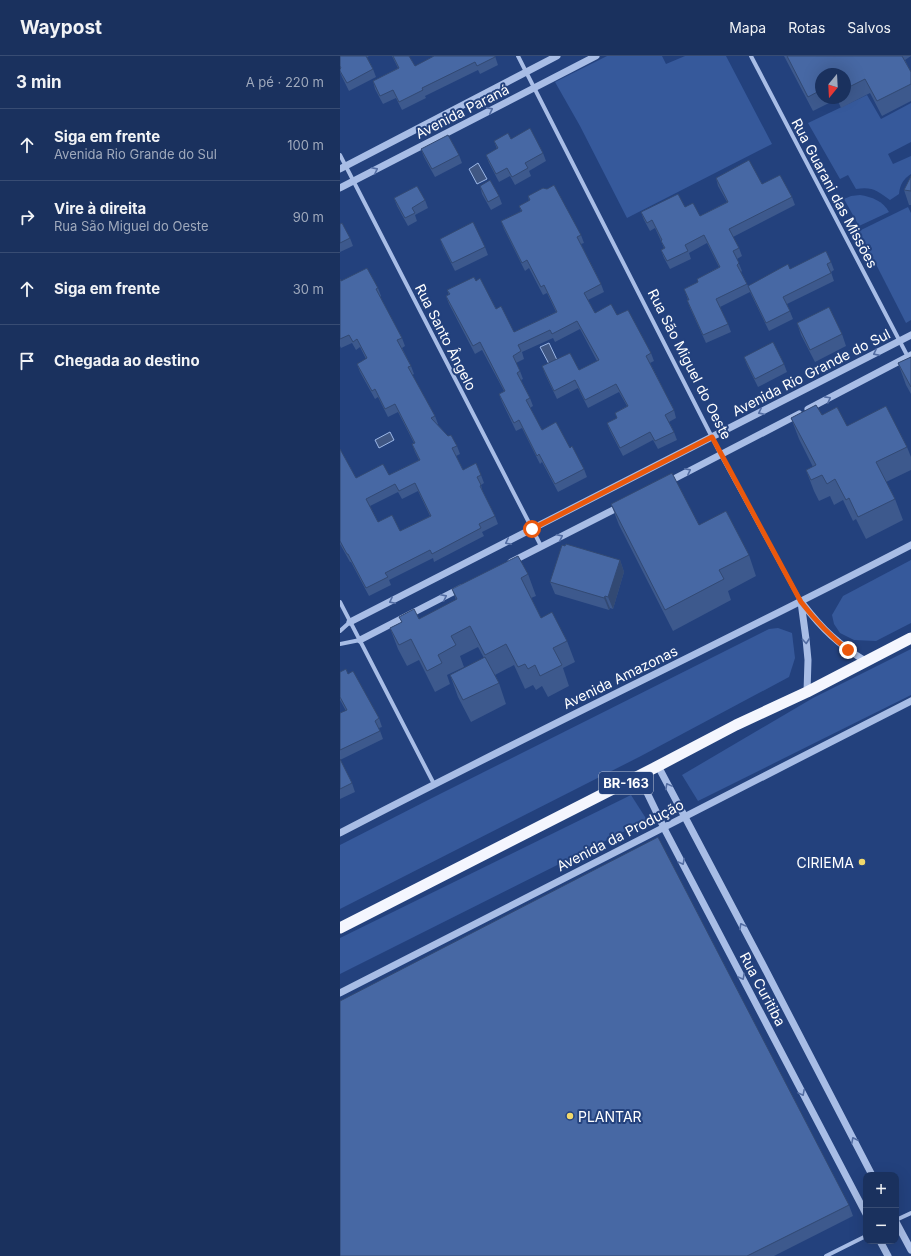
<!DOCTYPE html>
<html lang="pt">
<meta charset="utf-8">
<style>
:root{--surface:#1a315e;--page:#273d67;--text:#f1f3f6;--muted:#9fa9bc;--line:#384c73}
body{margin:0;font-family:Inter,sans-serif;background:var(--page);color:var(--text)}
.controls{position:absolute;right:12px;bottom:12px;display:grid;overflow:hidden;border-radius:8px;box-shadow:0 4px 16px #0002}
.controls button{width:36px;height:36px;display:grid;place-items:center;padding:0;border:0;border-bottom:1px solid var(--line);background:var(--surface);color:var(--text);font:20px sans-serif}
.compass{position:absolute;left:475px;top:12px;width:36px;height:36px;border-radius:50%;background:var(--surface);box-shadow:0 4px 16px #0002;rotate:198deg}
.stop{position:absolute;width:12px;height:12px;margin:-9px;border:3px solid #ea580c;border-radius:50%;background:#fff}
.stop.end{background:#ea580c;border-color:#fff;box-shadow:0 1px 4px #0008}
.list{margin:0;padding:0;list-style:none}
h2{display:flex;justify-content:space-between;align-items:center;height:52px;margin:0;padding:0 16px;font-size:17px}
h2 small{font-size:13px;font-weight:400;color:var(--muted)}
.list li{display:grid;grid-template-columns:26px 1fr auto;gap:12px;align-items:center;box-sizing:border-box;height:72px;padding:0 16px;border-top:1px solid var(--line)}
.list b{display:block;font-size:15px;white-space:nowrap}
.list p{margin:0;font-size:13px;white-space:nowrap;color:var(--muted)}
.list em{font-size:13px;font-style:normal;color:var(--muted)}
.icon{flex:none;width:22px;height:22px;fill:none;stroke:currentColor;stroke-width:2;stroke-linecap:round;stroke-linejoin:round}
.map{position:relative;flex:none;width:571px;height:1200px;overflow:hidden}
header{display:flex;align-items:center;gap:24px;box-sizing:border-box;height:56px;padding:0 20px;background:var(--surface);border-bottom:1px solid var(--line)}
header strong{font-size:19px}
nav{display:flex;gap:22px;margin-inline-start:auto;font-size:14px}
main{display:flex}
aside{flex:1;background:var(--surface)}
.map>svg:first-child{display:block}
.green{fill:#36599b}
.water{fill:#405783;stroke:#9cb7e7}
.lines{fill:none;stroke-linecap:round;stroke-linejoin:round}
.minor{stroke:#a8bde6;stroke-width:4}
.tertiary{stroke:#a8bde6;stroke-width:7}
.trunk{stroke:#f4f6fe;stroke-width:11}
.wall{fill:#3d598d;fill-rule:evenodd}
.shaded-wall{fill:#324973}
.building{fill:#4768a4;stroke:#324973;fill-rule:evenodd}
.oneway{stroke:#526ca2}
.route{stroke:#ea580c;stroke-width:5}
.poi-dot{fill:#f1d86b;stroke:#23417d;stroke-width:1.5}
.labels{text-anchor:middle;dominant-baseline:central;stroke-width:4;stroke-linejoin:round;paint-order:stroke}
.shield{fill:#23417d;stroke:#bdc6d8;stroke-width:1}
.shield-label{font-size:13px;font-weight:bold;fill:#fff}
.street-label{font-size:14px;fill:#fff;stroke:#23417d}
.poi-label{font-size:14px;fill:#fff;stroke:#23417d;text-anchor:end}
</style>
<header>
<strong>Waypost</strong>
<nav><a>Mapa</a><a>Rotas</a><a>Salvos</a></nav>
</header>
<main>
<aside>
<h2>3 min<small>A pé · 220 m</small></h2>
<ul class="list">
<li><svg class="icon" aria-label="ahead" viewBox="0 0 24 24"><path d="M12 20V5M6 11l6-6 6 6"/></svg><div><b>Siga em frente</b><p>Avenida Rio Grande do Sul</p></div><em>100 m</em></li>
<li><svg class="icon" aria-label="right" viewBox="0 0 24 24"><path d="M7 20v-9h11M14 6l5 5-5 5"/></svg><div><b>Vire à direita</b><p>Rua São Miguel do Oeste</p></div><em>90 m</em></li>
<li><svg class="icon" aria-label="ahead" viewBox="0 0 24 24"><path d="M12 20V5M6 11l6-6 6 6"/></svg><div><b>Siga em frente</b></div><em>30 m</em></li>
<li><svg class="icon" aria-label="arrive" viewBox="0 0 24 24"><path d="M6 21V4h12l-3 4 3 4H6"/></svg><div><b>Chegada ao destino</b></div></li>
</ul>
</aside>
<div class="map">
<svg width="571" height="1200" viewBox="0 0 571 1200">
<rect width="100%" height="100%" fill="#23417d"/>
<g class="green">
<polygon points="267,0 322,0 326,8 345,0 386,0 432,88 287,162 240,70 215,26"/>
<path d="M527,39L541,63L571,47V86L548,98L553,108L571,100V118C563,123 560,129 559,138L550,144C538,135 532,130 516,133L508,119L500,123L468,67Z"/>
<path d="M520,139C532,141 543,145 549,156L519,170L504,143L511,140Z"/>
<polygon points="568,151 571,157 571,264 566,267 519,175"/>
<polygon points="571,504 571,567 536,585 514,584 500,577 494,568 492,559 503,540"/>
<polygon points="438,572 452,577 455,602 449,621 301,700 0,853 0,789 92,742 429,573"/>
<polygon points="571,593 571,639 358,745 342,719 473,642"/>
<polygon points="291,739 307,764 0,918 0,882"/>
</g>
<g class="water">
<polygon points="138,107 147,123 137,128 129,113"/>
<polygon points="209,287 217,304 209,308 200,291"/>
<polygon points="50,376 54,384 39,392 35,384"/>
</g>
<g class="lines">
<g class="minor">
<polyline points="178,0 381,399 461,546"/>
<polyline points="411,0 568,301"/>
<polyline points="0,99 201,490"/>
<polyline points="0,546 94,728"/>
<polyline points="0,575 10,566"/>
<polyline points="0,588 20,584"/>
<polyline points="556,1164 571,1157"/>
<polyline points="486,1200 526,1180"/>
</g>
<g class="tertiary">
<polyline points="0,113 217,0"/>
<polyline points="0,132 256,0"/>
<polyline points="468,353 571,299"/>
<polyline points="326,427 459,358"/>
<polyline points="171,506 281,450"/>
<polyline points="461,546 466,583 468,604 467,636"/>
<path d="M463,548C482,573 499,589 527,606"/>
<polyline points="10,566 571,279"/>
<polyline points="20,584 121,532"/>
<polyline points="318,710 422,907 532,1119"/>
<polyline points="299,720 326,776 526,1158"/>
<path d="M0,777C189,678 382,587 571,489"/>
<polyline points="0,937 571,645"/>
<polyline points="556,1166 571,1194"/>
<polyline points="540,1185 548,1200"/>
</g>
<polyline class="trunk" points="0,872 318,710 396,669 467,636 571,582"/>
</g>
<g class="wall">
<polygon points="0,0 29,0 27,1 33,13 36,21 9,35 2,21 0,16"/>
<polygon points="52,0 69,0 75,10 155,0 158,9 140,18 138,14 85,40 86,42 62,54 56,42 43,48 35,33 33,25 58,12"/>
<path d="M444,0H571L565,4L571,16V45L542,60L530,37L501,52L497,43L473,55ZM481,18H505V42H481Z"/>
<polygon points="171,83 203,97 206,105 189,115 191,120 175,129 170,120 159,126 149,107 146,99 157,93 154,85"/>
<polygon points="81,93 119,99 122,107 95,121 84,101"/>
<polygon points="571,120 571,149 569,149 564,134"/>
<polygon points="376,122 422,128 452,141 455,149 393,181 399,192 402,200 397,203 402,215 401,216 408,230 450,213 491,206 494,214 491,216 494,225 447,248 453,263 429,275 410,236 380,251 388,268 391,276 366,287 350,252 347,244 348,244 344,233 358,226 357,223 379,211 367,187 349,197 351,203 330,213 324,202 321,194 324,192 321,185 315,172 310,175 304,164 301,156 345,151 360,160 387,146 378,130"/>
<polygon points="140,130 159,140 162,148 151,154 142,138"/>
<polygon points="188,140 241,179 244,187 241,188 261,228 264,236 248,244 255,257 277,259 311,297 314,305 310,307 334,354 336,362 329,366 334,376 337,384 318,393 313,384 283,400 270,375 267,367 277,362 275,357 287,350 279,336 248,352 238,332 217,343 205,318 202,310 239,314 257,305 240,273 215,286 213,282 182,296 184,303 176,307 180,315 183,323 181,324 190,342 193,350 190,352 202,374 230,392 244,413 247,421 218,436 202,406 200,408 182,372 176,375 162,346 159,338 164,335 142,294 135,298 109,248 106,240 109,239 107,234 136,225 174,276 216,256 207,237 203,239 189,212 185,215 164,173 161,165 181,155 179,150 189,145"/>
<polygon points="54,142 85,144 88,152 75,159 77,165 68,170 57,150"/>
<polygon points="0,168 10,182 13,190 0,196"/>
<polygon points="100,183 145,191 148,199 115,215 103,191"/>
<path d="M0,223L1,225L38,232L41,240L40,241L62,282L65,290L62,292L71,310L74,318L72,319L95,360L98,368H97L117,390L120,398L116,400L123,414L141,419L144,427L141,429L143,437L155,460L158,468L142,476L144,480L94,506L93,502L49,524L51,529L29,540L11,506H10L0,488V393L16,422L49,419L79,404L75,396L72,388L74,387L58,356L48,361L38,341L35,343L20,316L17,308L26,303L20,291L16,294L12,287L1,292L0,290ZM78,435L90,460L60,475L38,466L30,450L58,436L62,443Z"/>
<polygon points="457,267 502,278 506,290 475,306 461,279"/>
<polygon points="404,301 444,308 447,316 418,331 407,309"/>
<polygon points="571,301 571,338 566,329 558,307"/>
<polygon points="482,359 507,370 567,391 571,401 571,414 546,426 555,443 563,464 526,483 516,463 513,465 503,444 494,449 490,440 479,445 474,435 466,414 473,411 459,383 451,362"/>
<polygon points="271,448 359,469 409,499 416,520 388,535 391,544 333,575 279,469"/>
<polygon points="280,504 284,516 273,553 270,552 269,554 215,538 210,526"/>
<polygon points="188,518 196,540 191,542 201,562 227,585 235,606 223,612 229,630 208,641 202,630 196,634 193,629 185,633 174,609 155,619 159,627 166,648 131,666 118,641 110,619 144,602 138,591 120,600 124,611 107,619 110,628 95,636 79,604 67,610 58,593 50,572 62,566 59,561 79,563 116,544 112,533"/>
<polygon points="0,616 8,618 39,662 42,671 39,672 43,683 0,704 12,727 15,736 0,743 0,657 6,655 0,644"/>
<polygon points="509,1149 513,1160 434,1200 0,1200"/>
</g>
<g class="shaded-wall">
<polygon points="280,504 284,516 273,553 268,541"/>
<polygon points="265,540 270,552 269,554 264,542"/>
</g>
<g class="building">
<polygon points="0,0 26,0 33,13 7,27 0,15 0,13 1,12 0,10"/>
<polygon points="53,0 69,0 75,10 94,0 155,0 155,1 137,10 135,6 82,32 83,34 59,46 53,34 40,40 33,25 59,12"/>
<polygon points="447,0 562,0 571,16 571,28 537,45 525,23 505,33 505,18 481,18 481,34 468,41"/>
<polygon points="190,72 203,97 185,107 188,112 172,121 167,112 156,118 146,99 158,92 154,85 168,77 171,83"/>
<polygon points="108,79 119,99 92,113 81,93"/>
<polygon points="409,104 422,128 440,119 452,141 389,173 399,192 393,195 399,207 397,209 407,228 376,243 388,268 363,279 347,244 349,244 344,233 358,226 357,223 380,211 364,179 345,189 348,195 327,205 321,194 325,192 321,185 322,184 312,164 307,167 301,156 338,138 345,151 353,147 360,160 388,146 376,122"/>
<polygon points="571,120 571,135 564,134"/>
<polygon points="150,124 159,140 148,146 140,130"/>
<polygon points="214,129 241,179 237,181 261,228 244,237 255,257 271,248 277,259 288,254 311,297 306,300 334,354 325,359 334,376 315,385 310,376 280,392 267,367 277,362 275,357 288,350 276,328 245,344 235,324 214,335 202,310 230,297 239,314 259,304 237,265 212,278 210,274 178,289 181,295 173,300 180,315 177,317 190,342 186,344 202,374 216,366 230,392 232,390 244,413 215,428 199,398 197,400 179,364 174,367 159,338 165,335 140,286 133,290 106,240 110,238 107,234 134,221 136,225 140,222 156,253 161,250 174,276 217,256 204,229 201,231 187,204 182,207 161,165 182,155 179,150 190,144 188,140 203,132 207,133"/>
<polygon points="77,130 85,144 72,152 75,157 65,162 54,142"/>
<polygon points="133,166 145,191 112,207 100,183"/>
<polygon points="2,167 10,182 0,187 0,168"/>
<polygon points="486,195 491,206 487,208 491,217 443,241 450,255 426,267 408,230 448,208 450,213"/>
<path d="M27,212L38,232L36,233L62,282L57,284L71,310L68,311L95,360L91,362L108,380L111,379L117,390L112,392L123,414L136,407L141,419L137,421L141,429L140,430L155,460L139,468L141,472L92,498L90,494L45,517L48,521L26,532L8,498H7L0,485V393L16,422L43,408L49,419L80,404L72,388L75,387L55,348L45,353L35,333L32,335L17,308L27,302L17,283L13,286L9,279L0,283V223L1,225ZM75,427L91,460L60,475L52,459L38,466L26,443L55,428L59,435Z"/>
<polygon points="489,251 502,278 470,294 457,267"/>
<polygon points="433,286 444,308 415,323 404,301"/>
<polygon points="571,301 571,331 558,307"/>
<polygon points="476,349 482,359 497,351 507,370 546,350 567,391 536,406 555,443 518,461 509,442 506,444 495,423 487,428 482,419 471,424 466,414 476,409 451,362"/>
<polygon points="332,417 359,469 386,455 409,499 379,514 384,523 325,554 271,448"/>
<polygon points="226,488 280,504 268,541 265,540 264,542 210,526 222,489 225,490"/>
<polygon points="178,500 188,518 181,522 201,562 212,556 227,585 213,592 222,609 200,620 195,609 188,613 185,608 178,611 166,588 145,599 130,570 111,580 116,589 98,599 102,607 87,615 71,583 59,589 50,572 62,566 59,561 74,553 79,563 117,543 112,533"/>
<polygon points="145,601 159,627 123,644 110,619"/>
<polygon points="6,613 8,618 13,615 39,662 35,665 40,675 0,694 0,657 7,654 0,641 0,616"/>
<polygon points="0,703 12,727 0,733"/>
<polygon points="318,781 509,1149 407,1200 0,1200 0,945"/>
</g>
<defs><path id="oneway-chevron" d="M-2-3.5L2.5 0L-2 3.5" fill="none" stroke-width="1.6" stroke-linecap="round" stroke-linejoin="round"/></defs>
<g class="oneway">
<use href="#oneway-chevron" transform="translate(150 54) rotate(-27)"/>
<use href="#oneway-chevron" transform="translate(35 114) rotate(-27)"/>
<use href="#oneway-chevron" transform="translate(536 297) rotate(153)"/>
<use href="#oneway-chevron" transform="translate(488 343) rotate(-28)"/>
<use href="#oneway-chevron" transform="translate(421 356) rotate(153)"/>
<use href="#oneway-chevron" transform="translate(348 415) rotate(-27)"/>
<use href="#oneway-chevron" transform="translate(220 481) rotate(-27)"/>
<use href="#oneway-chevron" transform="translate(168 486) rotate(153)"/>
<use href="#oneway-chevron" transform="translate(104 541) rotate(-27)"/>
<use href="#oneway-chevron" transform="translate(52 545) rotate(153)"/>
<use href="#oneway-chevron" transform="translate(466 585) rotate(85)"/>
<use href="#oneway-chevron" transform="translate(328 730) rotate(-118)"/>
<use href="#oneway-chevron" transform="translate(342 806) rotate(62)"/>
<use href="#oneway-chevron" transform="translate(402 870) rotate(-118)"/>
<use href="#oneway-chevron" transform="translate(402 921) rotate(62)"/>
<use href="#oneway-chevron" transform="translate(462 1037) rotate(62)"/>
<use href="#oneway-chevron" transform="translate(514 1084) rotate(-117)"/>
</g>
<g class="lines">
<path class="route" d="M192,473L372,381L461,546C475,564 490,580 508,594"/>
</g>
<g class="poi-dot">
<circle cx="522" cy="806" r="4"/>
<circle cx="230" cy="1060" r="4"/>
</g>
<g class="labels">
<rect class="shield" x="259" y="716" width="54" height="22" rx="3"/>
<g class="shield-label">
<text x="286" y="727">BR-163</text>
</g>
<g class="street-label">
<text transform="translate(122 55) rotate(-27)">Avenida Paraná</text>
<text transform="translate(495 137) rotate(62)">Rua Guarani das Missões</text>
<text transform="translate(106 281) rotate(63)">Rua Santo Ângelo</text>
<text transform="translate(350 308) rotate(63)">Rua São Miguel do Oeste</text>
<text transform="translate(471 316) rotate(-27)">Avenida Rio Grande do Sul</text>
<text transform="translate(280 621) rotate(-26)">Avenida Amazonas</text>
<text transform="translate(280 779) rotate(-27)">Avenida da Produção</text>
<text transform="translate(423 933) rotate(62)">Rua Curitiba</text>
</g>
<g class="poi-label">
<text x="514" y="806">CIRIEMA</text>
<text x="238" y="1060" text-anchor="start">PLANTAR</text>
</g>
</g>
</svg>
<div class="controls">
<button>+</button>
<button>−</button>
</div>
<svg class="compass" viewBox="-18 -18 36 36"><path d="M0-13l5 13h-10z" fill="#e53935"/><path d="M0 13l5-13h-10z" fill="#9fa9bc"/></svg>
<div class="stop" style="left:192px;top:473px"></div>
<div class="stop end" style="left:508px;top:594px"></div>
</div>
</main>
